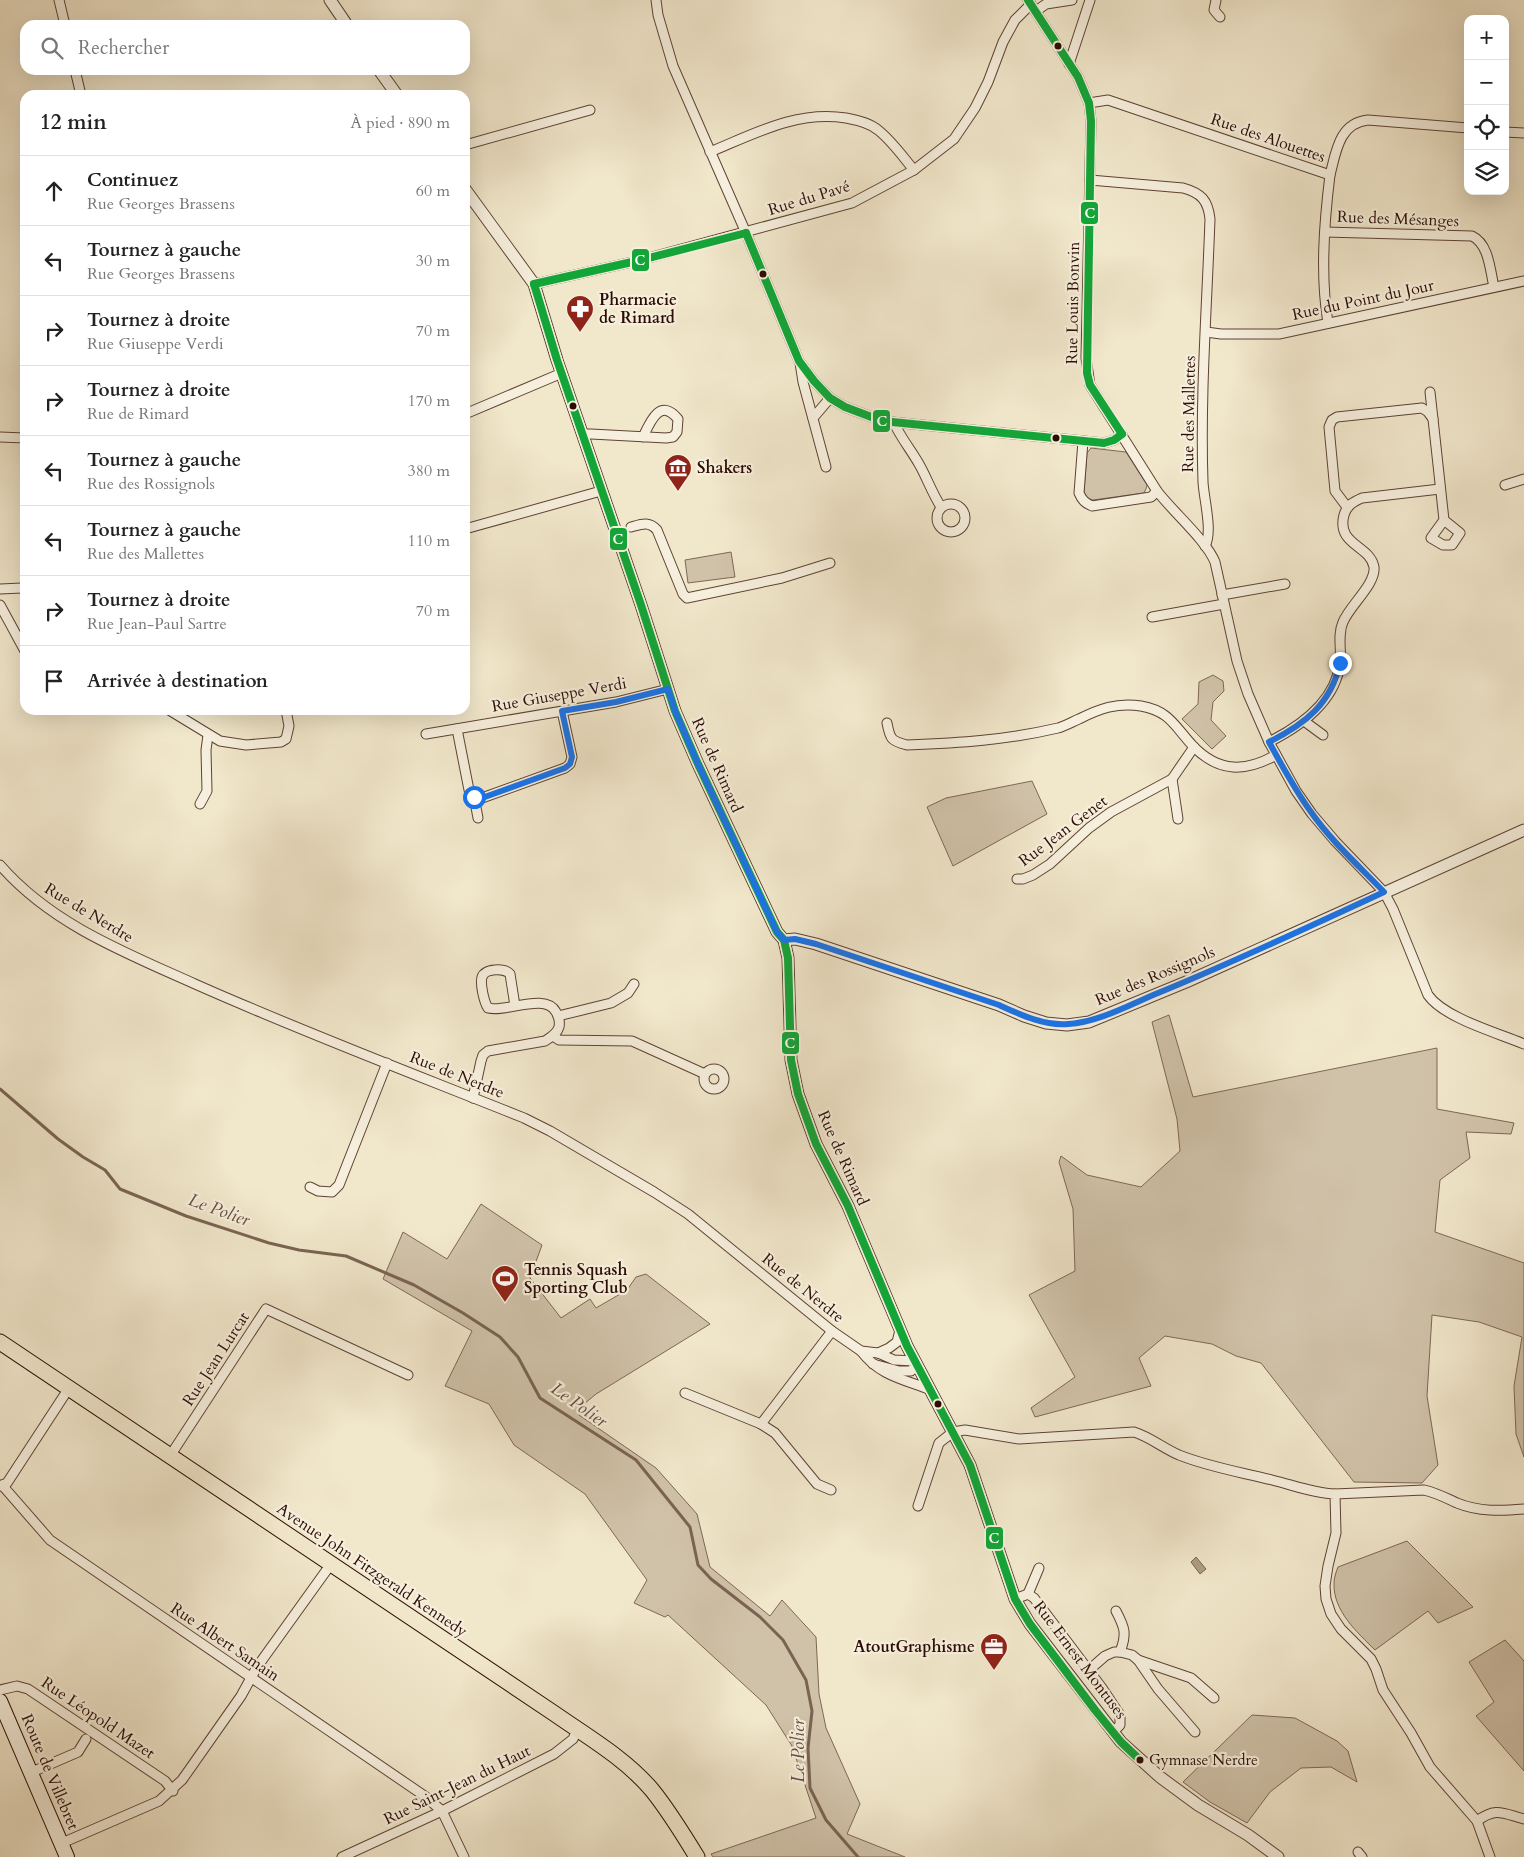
<!DOCTYPE html>
<html lang="fr">
<meta charset="utf-8">
<style>
:root{--surface:#fff;--page:#f6f6f6;--text:#222;--muted:#767676;--line:#e0e0e0}
body{margin:0;font-family:Cardo,serif;background:var(--page);color:var(--text)}
.controls{position:absolute;right:15px;top:15px;display:grid;overflow:hidden;border-radius:10px;box-shadow:0 5px 20px #0002}
.controls button{width:45px;height:45px;display:grid;place-items:center;padding:0;border:0;border-bottom:1px solid var(--line);background:var(--surface);color:var(--text);font:25px sans-serif}
.stop{position:absolute;width:15px;height:15px;margin:-11px;border:4px solid #1a73e8;border-radius:50%;background:#fff}
.stop.end{background:#1a73e8;border-color:#fff;box-shadow:0 1px 5px #0008}
.list{margin:0;padding:0;list-style:none}
h2{display:flex;justify-content:space-between;align-items:center;height:65px;margin:0;padding:0 20px;font-size:21px}
h2 small{font-size:16px;font-weight:400;color:var(--muted)}
.list li{display:grid;grid-template-columns:32px 1fr auto;gap:15px;align-items:center;box-sizing:border-box;height:70px;padding:0 20px;border-top:1px solid var(--line)}
.list b{display:block;font-size:19px;white-space:nowrap}
.list p{margin:0;font-size:16px;white-space:nowrap;color:var(--muted)}
.list em{font-size:16px;font-style:normal;color:var(--muted)}
.icon{flex:none;width:28px;height:28px;fill:none;stroke:currentColor;stroke-width:2;stroke-linecap:round;stroke-linejoin:round}
.map{position:relative;flex:none;width:1524px;height:1857px;overflow:hidden}
.search{position:absolute;background:var(--surface);box-shadow:0 5px 20px #0002;left:20px;top:20px;width:450px;height:55px;display:flex;align-items:center;gap:12px;box-sizing:border-box;padding:0 18px;border-radius:15px;color:var(--muted);font-size:19px}
.panel{position:absolute;background:var(--surface);box-shadow:0 5px 20px #0002;left:20px;top:90px;width:450px;height:625px;border-radius:15px}
.map>svg:first-child{display:block}
.green{fill:#d0c2a9;stroke:#7e6756}
.water{fill:#ae9d87;stroke:#7a6352}
.lines{fill:none;stroke-linecap:round;stroke-linejoin:round}
.stream{stroke:#7a6352;stroke-width:3}
.minor-casing{stroke:#5d4334;stroke-width:11}
.tertiary-casing{stroke:#5d4334;stroke-width:13}
.secondary-casing{stroke:#2c0c02;stroke-width:16}
.primary-casing{stroke:#2c0c02;stroke-width:17}
.minor{stroke:#f6efdd;stroke-width:9}
.tertiary{stroke:#f6efdd;stroke-width:11}
.secondary{stroke:#f6efdd;stroke-width:14}
.primary{stroke:#f1e7cb;stroke-width:15}
.bus-1-casing{stroke:#f6efdd;stroke-width:11}
.bus-1{stroke:#13a538;stroke-width:8}
.route{stroke:#1a73e8;stroke-width:6}
.bus-dot{fill:#2c0c02;stroke:#f6efdd;stroke-width:2}
.labels{text-anchor:middle;dominant-baseline:central;stroke-width:4.5;stroke-linejoin:round;paint-order:stroke}
.bus-label{font-size:15px;fill:#2c0c02;stroke:#f6efdd;text-anchor:start}
.street-label{font-size:16px;fill:#2c0c02;stroke:#f6efdd}
.poi-label{font-size:16px;font-weight:bold;fill:#2c0c02;stroke:#f6efdd;text-anchor:start}
.water-label{font-size:18px;font-style:italic;fill:#664d3e;stroke:#f6efdd}
.line-badge{stroke:#f6efdd;stroke-width:2}
.badge-label{font-size:14px;text-anchor:middle;font-weight:bold;fill:#fff}
</style>
<div class="map">
<svg width="1524" height="1857" viewBox="0 0 1524 1857">
<rect width="100%" height="100%" fill="#f1e7cb"/>
<filter id="stains"><feTurbulence type="fractalNoise" baseFrequency=".004" numOctaves="4"/><feColorMatrix values="0 0 0 0 .2 0 0 0 0 .09 0 0 0 0 .02 0 0 0 .5 -.17"/></filter>
<radialGradient id="worn" r=".72"><stop offset=".6" stop-color="#630" stop-opacity="0"/><stop offset="1" stop-color="#630" stop-opacity=".3"/></radialGradient>
<g class="green">
<polygon points="1091,448 1126,452 1147,485 1146,489 1144,493 1093,500 1087,498 1084,492 1087,453"/>
<polygon points="731,552 735,577 688,583 685,560"/>
<polygon points="1213,675 1223,681 1224,691 1213,702 1211,720 1226,736 1212,749 1182,719 1198,704 1199,682"/>
<polygon points="1032,781 1047,814 953,866 927,807 946,798"/>
<polygon points="1169,1015 1193,1097 1437,1048 1437,1109 1514,1123 1511,1134 1466,1132 1470,1158 1440,1180 1435,1232 1524,1263 1524,1457 1516,1434 1514,1386 1522,1337 1479,1322 1432,1315 1427,1396 1438,1465 1422,1483 1354,1482 1261,1363 1236,1356 1212,1344 1165,1336 1139,1358 1151,1386 1035,1417 1031,1408 1075,1377 1029,1295 1075,1271 1073,1209 1059,1162 1061,1156 1087,1175 1141,1187 1180,1151 1177,1119 1152,1022"/>
<polygon points="481,1204 542,1245 530,1278 561,1318 590,1299 596,1308 627,1290 636,1277 646,1274 710,1324 596,1394 584,1404 579,1415 656,1468 697,1514 710,1567 770,1616 782,1600 816,1637 819,1694 826,1728 860,1804 847,1834 905,1857 713,1857 711,1854 816,1818 792,1746 766,1705 668,1615 665,1617 634,1603 647,1580 585,1494 514,1445 489,1404 445,1386 472,1331 383,1279 403,1232 447,1259"/>
<path d="M1407,1541L1473,1607L1438,1623L1428,1611L1375,1650C1357,1632 1333,1611 1334,1583C1334,1578 1336,1572 1338,1567Z"/>
<polygon points="1505,1640 1524,1661 1524,1771 1476,1716 1494,1702 1469,1662"/>
<polygon points="1252,1715 1295,1718 1337,1741 1348,1751 1357,1782 1331,1767 1301,1768 1270,1792 1247,1823 1210,1802 1183,1782"/>
</g>
<polygon class="water" points="1196,1557 1206,1569 1200,1574 1191,1562"/>
<g class="lines">
<polyline class="stream" points="0,1089 58,1139 83,1157 105,1170 120,1189 186,1216 269,1243 299,1250 346,1256 414,1285 463,1313 500,1337 518,1357 540,1398 636,1460 690,1527 698,1565 711,1579 760,1617 783,1640 806,1680 812,1711 808,1748 810,1788 826,1820 858,1857"/>
<defs>
<g id="minor">
<polyline points="59,0 65,25"/>
<polyline points="656,0 658,15 673,66 746,233 799,361 814,381 830,398 845,407 882,421 1104,443 1114,440 1122,434"/>
<path d="M1028,0L1078,77L1089,103L1091,121L1086,358L1090,385L1157,491C1173,512 1206,540 1215,562L1237,661L1248,694L1269,742L1296,791L1312,814L1335,841L1384,892L1393,909L1428,995C1444,1018 1498,1033 1524,1044"/>
<polyline points="1216,0 1214,10 1220,17"/>
<polyline points="1036,11 1046,4 1072,0"/>
<polyline points="1069,64 1090,0"/>
<polyline points="75,70 81,95"/>
<path d="M1089,103L1108,100L1330,175C1336,152 1339,123 1368,120L1468,128"/>
<polyline points="1505,132 1524,133"/>
<polyline points="465,145 590,110"/>
<path d="M710,152C754,134 797,110 846,118C857,120 870,123 878,130C892,141 903,157 914,170"/>
<path d="M1090,180L1183,188C1201,193 1208,200 1210,219C1207,306 1200,395 1203,482C1204,500 1213,532 1205,546"/>
<path d="M1325,232L1472,236C1489,244 1490,270 1494,287"/>
<polyline points="534,284 641,260 852,203 914,170 954,139 975,108 988,82 1003,42 1015,20 1031,4"/>
<path d="M1328,323C1320,275 1324,223 1330,175"/>
<polyline points="1206,332 1221,334 1279,334 1524,281"/>
<polyline points="800,363 803,382 826,467"/>
<polyline points="1430,392 1433,419"/>
<polyline points="465,414 562,373"/>
<polyline points="813,418 830,398"/>
<path d="M894,423C901,438 911,450 919,464C927,478 932,493 941,507"/>
<path d="M582,434H591L666,438L673,437L677,432L678,419C660,397 650,422 643,437"/>
<polyline points="0,437 25,438"/>
<path d="M1083,441L1079,493C1082,500 1085,503 1092,506L1151,497L1157,491"/>
<polyline points="1505,485 1524,479"/>
<circle cx="951" cy="518" r="14"/>
<polyline points="1347,507 1335,491 1329,427 1332,420 1337,417 1422,408 1428,412 1433,419 1444,520 1460,533 1452,545 1443,545 1431,538 1444,520"/>
<path d="M631,527C642,524 649,521 657,530L683,594L687,598L782,578L830,563"/>
<polyline points="465,529 601,491"/>
<polyline points="0,589 22,588"/>
<polyline points="1222,595 1285,584"/>
<polyline points="0,605 25,651"/>
<polyline points="1152,617 1224,604"/>
<polyline points="169,710 220,741 246,745 281,742 286,739 289,726 286,710"/>
<polyline points="1304,721 1323,735"/>
<path d="M887,723C890,739 891,741 907,745C959,743 1007,740 1058,728C1065,726 1072,722 1079,719C1099,709 1117,702 1141,706C1170,711 1175,727 1193,746C1219,773 1246,772 1276,755"/>
<polyline points="457,729 469,790 474,797 482,798 565,768 570,764 572,757 562,711"/>
<polyline points="426,734 616,702 668,689"/>
<path d="M1269,742C1301,726 1335,702 1340,664C1342,650 1337,636 1343,622C1350,605 1376,584 1374,567C1370,545 1336,545 1344,515C1347,505 1353,502 1362,498L1440,489"/>
<polyline points="1172,779 1178,819"/>
<polyline points="474,797 478,818"/>
<polyline points="200,804 207,791 206,750 208,735"/>
<path d="M0,865C51,924 126,953 195,984C303,1032 414,1074 524,1118L550,1131L654,1192L688,1214L832,1331L861,1351L878,1353L889,1348L897,1342L900,1330"/>
<polyline points="1017,879 1023,879 1033,875 1050,864 1089,828 1111,812 1172,779 1194,747"/>
<polyline points="558,1016 611,1003 628,993 634,984"/>
<polyline points="553,1036 559,1040 632,1041 705,1074"/>
<circle cx="714" cy="1079" r="10"/>
<path d="M473,1098L481,1061L483,1055L488,1051L545,1041C551,1037 557,1034 559,1027C560,1022 559,1017 556,1012C546,992 505,1013 488,1008C484,1002 480,984 482,977C485,968 505,968 510,974L515,1006"/>
<polyline points="310,1187 318,1191 332,1192 339,1185 387,1063"/>
<path d="M861,1351C880,1376 903,1379 931,1390"/>
<polyline points="873,1364 899,1371 911,1371 914,1367 915,1361 894,1360 878,1353"/>
<polyline points="685,1393 761,1424 832,1331"/>
<polyline points="761,1424 775,1433 817,1484 831,1490"/>
<polyline points="170,1456 266,1309 408,1375"/>
<polyline points="2,1485 50,1540 426,1797 442,1811 464,1857"/>
<polyline points="0,1486 7,1483 69,1388"/>
<path d="M1335,1494L1424,1490C1437,1493 1446,1498 1457,1503C1479,1512 1501,1511 1524,1509"/>
<path d="M918,1506L939,1443L953,1432L965,1430L1019,1439L1134,1432C1150,1437 1163,1448 1179,1455C1209,1467 1240,1472 1272,1480C1293,1485 1313,1493 1335,1494L1336,1533L1328,1566L1325,1586L1326,1599L1331,1614L1341,1629L1371,1659L1376,1669L1383,1690L1411,1733L1430,1767L1477,1821L1490,1857"/>
<polyline points="1028,1594 1039,1568"/>
<polyline points="1015,1599 1028,1594 1034,1598 1102,1688 1120,1715 1120,1725 1113,1732"/>
<path d="M1116,1611C1125,1628 1127,1634 1120,1652"/>
<polyline points="1138,1660 1191,1678 1214,1698"/>
<polyline points="1089,1670 1105,1656 1114,1652 1120,1652 1132,1655 1138,1660 1158,1689 1195,1732"/>
<polyline points="0,1690 17,1686 28,1689 165,1781 173,1791"/>
<polyline points="32,1772 78,1752 86,1739"/>
<path d="M1477,1821C1496,1807 1502,1813 1524,1819"/>
<polyline points="62,1843 159,1801 182,1780 241,1696 257,1667 331,1564"/>
<polyline points="1358,1852 1362,1857"/>
<polyline points="342,1857 442,1811 554,1754 573,1739 577,1730"/>
</g>
<g id="tertiary">
<polyline points="330,0 347,25"/>
<polyline points="379,70 397,95"/>
<polyline points="465,189 534,284 557,360 641,605 675,711 698,764 777,932 784,940 788,958 791,1060 798,1094 816,1144 848,1206 907,1346 970,1465 1015,1599 1030,1624 1121,1742 1160,1777 1198,1805 1248,1835 1278,1857"/>
<polyline points="784,940 795,939 816,944 999,1005 1024,1016 1046,1023 1067,1025 1089,1022 1186,982 1524,830"/>
</g>
<polyline id="secondary" points="0,1701 67,1857"/>
<path id="primary" d="M0,1342L555,1714C588,1737 626,1759 652,1790C669,1811 683,1834 697,1857"/>
</defs>
<use href="#minor" class="minor-casing"/>
<use href="#tertiary" class="tertiary-casing"/>
<use href="#secondary" class="secondary-casing"/>
<use href="#primary" class="primary-casing"/>
<use href="#minor" class="minor"/>
<use href="#tertiary" class="tertiary"/>
<use href="#secondary" class="secondary"/>
<use href="#primary" class="primary"/>
<defs>
<g id="bus-1">
<polyline points="1028,0 1078,77 1089,103 1091,121 1087,373 1090,385 1122,434"/>
<polyline points="746,233 799,361 814,381 830,398 845,407 882,421 1104,443 1114,440 1122,434"/>
<polyline points="534,284 557,360 641,605 675,711 698,764 777,932 784,940 788,958 791,1060 798,1094 816,1144 848,1206 907,1346 970,1465 1015,1599 1030,1624 1095,1710 1121,1742 1140,1760"/>
<polyline points="534,284 641,260 746,233"/>
</g>
</defs>
<use href="#bus-1" class="bus-1-casing"/>
<use href="#bus-1" class="bus-1"/>
</g>
<g class="lines">
<path class="route" d="M474,797L482,798L565,768L570,764L572,757L562,711L616,702L668,689L675,711L698,764L777,932L784,940L795,939L816,944L999,1005C1021,1015 1044,1026 1068,1024C1099,1022 1129,1005 1158,993C1234,962 1309,927 1384,892C1359,866 1332,842 1311,812C1295,790 1282,766 1269,742C1305,724 1331,704 1340,663"/>
</g>
<defs>
<symbol id="pharmacy-pin" viewBox="-11 -11 22 30"><path d="M0 17L-7.5 6A9.5 9.5 0 1 1 7.5 6Z" fill="#8f2418" stroke="#f6efdd"/><path d="M-2-6h4v4h4v4h-4v4h-4v-4h-4v-4h4Z" fill="#fff"/></symbol>
<symbol id="museum-pin" viewBox="-11 -11 22 30"><path d="M0 17L-7.5 6A9.5 9.5 0 1 1 7.5 6Z" fill="#8f2418" stroke="#f6efdd"/><path d="M0-6L6-3V-2H-6V-3ZM-5-1h2V3h-2ZM-1-1h2V3h-2ZM3-1h2V3H3ZM-6 4H6V6H-6Z" fill="#fff"/></symbol>
<symbol id="stadium-pin" viewBox="-11 -11 22 30"><path d="M0 17L-7.5 6A9.5 9.5 0 1 1 7.5 6Z" fill="#8f2418" stroke="#f6efdd"/><path d="M0-5a6.5 5 0 1 0 0 10a6.5 5 0 1 0 0-10ZM-3.5-1.8h7v3.6h-7Z" fill="#fff"/></symbol>
<symbol id="office-pin" viewBox="-11 -11 22 30"><path d="M0 17L-7.5 6A9.5 9.5 0 1 1 7.5 6Z" fill="#8f2418" stroke="#f6efdd"/><path d="M-6-3h4V-5.5h4V-3h4V5H-6ZM-1-4.5V-3h2v-1.5ZM-6 0V1H6V0Z" fill="#fff"/></symbol>
</defs>
<g fill-rule="evenodd">
<use href="#pharmacy-pin" x="564" y="293" width="32" height="43"/>
<use href="#museum-pin" x="662" y="452" width="32" height="43"/>
<use href="#stadium-pin" x="489" y="1263" width="32" height="43"/>
<use href="#office-pin" x="978" y="1631" width="32" height="43"/>
</g>
<g class="bus-dot">
<circle cx="1058" cy="46" r="4.5"/>
<circle cx="763" cy="274" r="4.5"/>
<circle cx="573" cy="406" r="4.5"/>
<circle cx="1056" cy="438" r="4.5"/>
<circle cx="938" cy="1404" r="4.5"/>
<circle cx="1140" cy="1760" r="4.5"/>
</g>
<g class="labels">
<g class="bus-label">
<text x="1149" y="1760">Gymnase Nerdre</text>
</g>
<g class="street-label">
<text transform="translate(1268 138) rotate(19)">Rue des Alouettes</text>
<text transform="translate(809 198) rotate(-17)">Rue du Pavé</text>
<text transform="translate(1398 219) rotate(2)">Rue des Mésanges</text>
<text transform="translate(1363 300) rotate(-12)">Rue du Point du Jour</text>
<text transform="translate(1073 303) rotate(-89)">Rue Louis Bonvin</text>
<text transform="translate(1189 414) rotate(-89)">Rue des Mallettes</text>
<text transform="translate(559 695) rotate(-10)">Rue Giuseppe Verdi</text>
<text transform="translate(717 765) rotate(66)">Rue de Rimard</text>
<text transform="translate(1063 831) rotate(-37)">Rue Jean Genet</text>
<text transform="translate(89 913) rotate(31)">Rue de Nerdre</text>
<text transform="translate(1155 976) rotate(-23)">Rue des Rossignols</text>
<text transform="translate(457 1075) rotate(22)">Rue de Nerdre</text>
<text transform="translate(843 1158) rotate(66)">Rue de Rimard</text>
<text transform="translate(803 1288) rotate(39)">Rue de Nerdre</text>
<text transform="translate(216 1359) rotate(-57)">Rue Jean Lurcat</text>
<text transform="translate(372 1570) rotate(34)">Avenue John Fitzgerald Kennedy</text>
<text transform="translate(225 1642) rotate(34)">Rue Albert Samain</text>
<text transform="translate(1080 1660) rotate(53)">Rue Ernest Montuses</text>
<text transform="translate(98 1718) rotate(34)">Rue Léopold Mazet</text>
<text transform="translate(50 1772) rotate(67)">Route de Villebret</text>
<text transform="translate(457 1785) rotate(-26)">Rue Saint-Jean du Haut</text>
</g>
<g class="poi-label">
<text x="599" y="300">Pharmacie<tspan x="599" dy="18">de Rimard</tspan></text>
<text x="697" y="468">Shakers</text>
<text x="524" y="1270">Tennis Squash<tspan x="524" dy="18">Sporting Club</tspan></text>
<text x="975" y="1647" text-anchor="end">AtoutGraphisme</text>
</g>
<g class="water-label">
<text transform="translate(219 1210) rotate(20)">Le Polier</text>
<text transform="translate(579 1405) rotate(35)">Le Polier</text>
<text transform="translate(798 1751) rotate(-90)">Le Polier</text>
</g>
</g>
<g class="line-badge">
<rect x="1080" y="201" width="19" height="24" rx="5" fill="#13a538"/>
<rect x="631" y="248" width="19" height="24" rx="5" fill="#13a538"/>
<rect x="872" y="409" width="19" height="24" rx="5" fill="#13a538"/>
<rect x="609" y="527" width="19" height="24" rx="5" fill="#13a538"/>
<rect x="781" y="1031" width="19" height="24" rx="5" fill="#13a538"/>
<rect x="985" y="1526" width="19" height="24" rx="5" fill="#13a538"/>
</g>
<g class="badge-label">
<text x="1090" y="218">C</text>
<text x="640" y="265">C</text>
<text x="882" y="426">C</text>
<text x="618" y="544">C</text>
<text x="790" y="1048">C</text>
<text x="994" y="1543">C</text>
</g>
<rect width="100%" height="100%" filter="url(#stains)"/>
<rect width="100%" height="100%" fill="url(#worn)"/>
</svg>
<div class="controls">
<button>+</button>
<button>−</button>
<button><svg class="icon" aria-label="locate" viewBox="0 0 24 24"><circle cx="12" cy="12" r="6"/><path d="M12 2v4M12 18v4M2 12h4M18 12h4"/></svg></button>
<button><svg class="icon" aria-label="layers" viewBox="0 0 24 24"><path d="M12 4l9 5-9 5-9-5zM3 14l9 5 9-5"/></svg></button>
</div>
<div class="stop" style="left:474px;top:797px"></div>
<div class="stop end" style="left:1340px;top:663px"></div>
<div class="search"><svg class="icon" aria-label="search" viewBox="0 0 24 24"><circle cx="10" cy="10" r="6"/><path d="M15 15l6 6"/></svg>Rechercher</div>
<section class="panel">
<h2>12 min<small>À pied · 890 m</small></h2>
<ul class="list">
<li><svg class="icon" aria-label="ahead" viewBox="0 0 24 24"><path d="M12 20V5M6 11l6-6 6 6"/></svg><div><b>Continuez</b><p>Rue Georges Brassens</p></div><em>60 m</em></li>
<li><svg class="icon" aria-label="left" viewBox="0 0 24 24"><path d="M17 20v-9H6M10 6l-5 5 5 5"/></svg><div><b>Tournez à gauche</b><p>Rue Georges Brassens</p></div><em>30 m</em></li>
<li><svg class="icon" aria-label="right" viewBox="0 0 24 24"><path d="M7 20v-9h11M14 6l5 5-5 5"/></svg><div><b>Tournez à droite</b><p>Rue Giuseppe Verdi</p></div><em>70 m</em></li>
<li><svg class="icon" aria-label="right" viewBox="0 0 24 24"><path d="M7 20v-9h11M14 6l5 5-5 5"/></svg><div><b>Tournez à droite</b><p>Rue de Rimard</p></div><em>170 m</em></li>
<li><svg class="icon" aria-label="left" viewBox="0 0 24 24"><path d="M17 20v-9H6M10 6l-5 5 5 5"/></svg><div><b>Tournez à gauche</b><p>Rue des Rossignols</p></div><em>380 m</em></li>
<li><svg class="icon" aria-label="left" viewBox="0 0 24 24"><path d="M17 20v-9H6M10 6l-5 5 5 5"/></svg><div><b>Tournez à gauche</b><p>Rue des Mallettes</p></div><em>110 m</em></li>
<li><svg class="icon" aria-label="right" viewBox="0 0 24 24"><path d="M7 20v-9h11M14 6l5 5-5 5"/></svg><div><b>Tournez à droite</b><p>Rue Jean-Paul Sartre</p></div><em>70 m</em></li>
<li><svg class="icon" aria-label="arrive" viewBox="0 0 24 24"><path d="M6 21V4h12l-3 4 3 4H6"/></svg><div><b>Arrivée à destination</b></div></li>
</ul>
</section>
</div>
